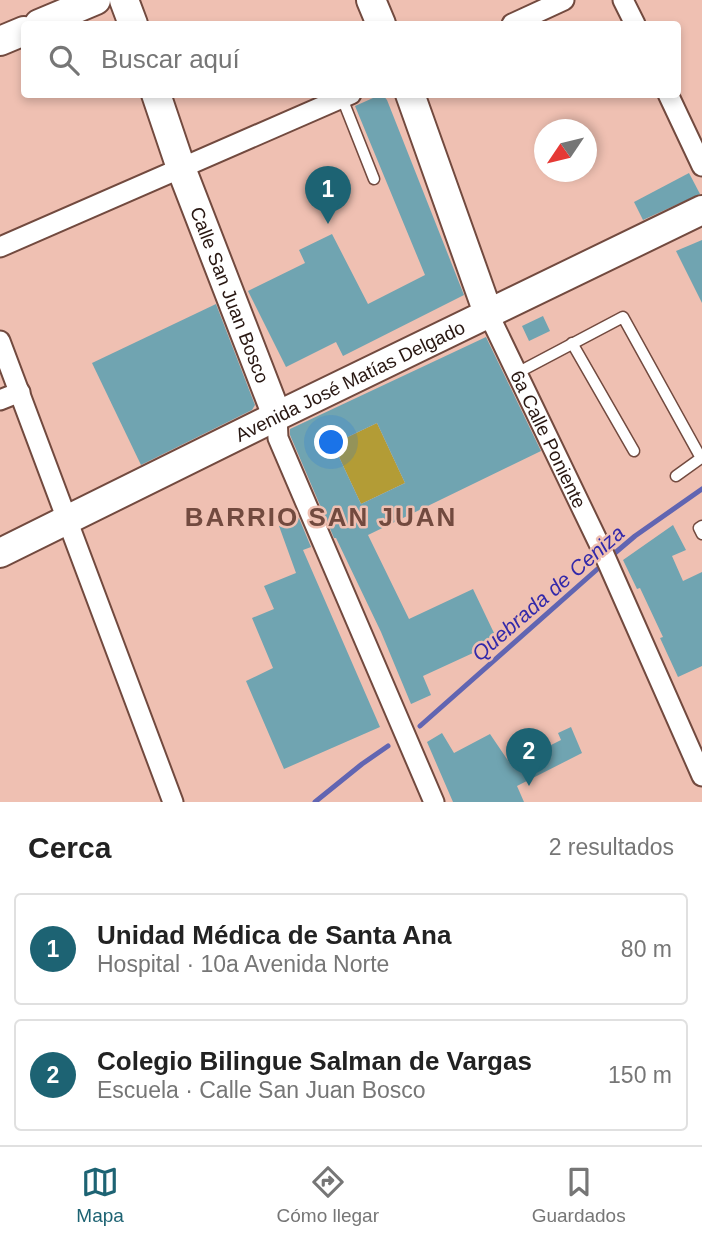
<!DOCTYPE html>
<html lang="es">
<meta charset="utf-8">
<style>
:root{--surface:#fff;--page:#f2f2f2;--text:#222;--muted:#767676;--line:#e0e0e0;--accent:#1d6373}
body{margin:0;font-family:Helvetica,sans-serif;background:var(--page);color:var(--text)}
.compass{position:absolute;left:534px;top:119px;width:63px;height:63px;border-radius:50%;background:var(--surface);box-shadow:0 4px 10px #0003;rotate:235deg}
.you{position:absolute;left:332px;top:443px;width:24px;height:24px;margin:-18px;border:5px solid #fff;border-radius:50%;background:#1a73e8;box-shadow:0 0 0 10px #1a73e833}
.badge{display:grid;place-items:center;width:46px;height:46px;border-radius:50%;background:var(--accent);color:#fff;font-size:23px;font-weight:700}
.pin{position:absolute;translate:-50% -58px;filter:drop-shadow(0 2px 4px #0008)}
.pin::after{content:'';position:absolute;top:37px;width:24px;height:21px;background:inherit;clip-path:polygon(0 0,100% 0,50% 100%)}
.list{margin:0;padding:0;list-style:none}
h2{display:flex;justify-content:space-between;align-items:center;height:91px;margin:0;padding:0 28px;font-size:30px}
h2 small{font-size:23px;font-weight:400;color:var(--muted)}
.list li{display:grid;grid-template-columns:46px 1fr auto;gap:21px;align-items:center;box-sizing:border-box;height:112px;margin:0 14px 14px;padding:0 14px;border:2px solid var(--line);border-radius:7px}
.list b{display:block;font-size:26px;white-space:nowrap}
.list p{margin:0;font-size:23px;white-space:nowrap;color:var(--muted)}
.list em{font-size:23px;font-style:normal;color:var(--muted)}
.icon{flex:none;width:38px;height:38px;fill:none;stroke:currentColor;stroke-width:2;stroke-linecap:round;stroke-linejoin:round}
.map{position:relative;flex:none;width:702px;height:802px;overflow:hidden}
.search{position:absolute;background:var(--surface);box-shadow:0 4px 10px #0003;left:21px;right:21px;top:21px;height:77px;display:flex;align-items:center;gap:18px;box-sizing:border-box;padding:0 24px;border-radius:7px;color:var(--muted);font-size:26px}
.sheet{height:343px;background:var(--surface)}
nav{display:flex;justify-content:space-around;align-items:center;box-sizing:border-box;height:98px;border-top:2px solid var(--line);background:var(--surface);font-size:19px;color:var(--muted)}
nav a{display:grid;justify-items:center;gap:4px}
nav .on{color:var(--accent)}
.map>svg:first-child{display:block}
.green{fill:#b39c36}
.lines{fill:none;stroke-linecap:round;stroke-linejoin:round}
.stream{stroke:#6165b2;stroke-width:5}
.building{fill:#70a4b1;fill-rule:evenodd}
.lane-casing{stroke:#724a3f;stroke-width:13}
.street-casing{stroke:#724a3f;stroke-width:23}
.secondary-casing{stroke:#724a3f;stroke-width:32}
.lane{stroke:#fff;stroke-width:10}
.street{stroke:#fff;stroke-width:19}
.secondary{stroke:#fff;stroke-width:28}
.labels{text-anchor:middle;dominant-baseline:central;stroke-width:5;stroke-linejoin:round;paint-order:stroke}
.street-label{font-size:19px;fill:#281712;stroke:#efc0b2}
.water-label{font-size:21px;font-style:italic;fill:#3329aa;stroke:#efc0b2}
.district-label{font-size:26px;font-weight:bold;letter-spacing:2px;fill:#724a3f;stroke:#efc0b2}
</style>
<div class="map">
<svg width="702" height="802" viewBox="0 0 702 802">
<rect width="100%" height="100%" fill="#efc0b2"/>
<polygon class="green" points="377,423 405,483 361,504 333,444"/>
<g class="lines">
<g class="stream">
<polyline points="609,558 635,536 702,489"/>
<polyline points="420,726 602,565"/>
<polyline points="315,802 362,764 388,746"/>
</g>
</g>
<g class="building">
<polygon points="382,94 387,100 464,295 343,356 336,342 286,367 248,291 305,263 299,250 332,234 368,304 425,275 355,106"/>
<polygon points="689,173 700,194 643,220 634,202"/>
<polygon points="702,240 702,303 676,251"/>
<polygon points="216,304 255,405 252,410 141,465 92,363"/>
<polygon points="543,316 550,331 529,341 522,326"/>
<path d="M486,337L541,451L368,535L409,619L473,589L494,633L473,653L423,676L431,695L411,704L381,632L336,538H334L290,435V429ZM377,423L405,483L361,504L333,444Z"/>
<polygon points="299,518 311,547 303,550 380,727 284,769 246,681 273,668 252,618 274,609 264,586 296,573 279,526"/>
<polygon points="673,525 686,550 672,556 683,581 702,572 702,666 678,677 660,638 663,637 640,588 637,589 623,560"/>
<polygon points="571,727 582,753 517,786 524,802 453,802 427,742 442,733 454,753 490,734 511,765 561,740 558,733"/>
</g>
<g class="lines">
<defs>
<g id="lane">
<polyline points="342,98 374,179"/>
<polyline points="572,343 634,451"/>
<polyline points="517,373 623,317 701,458 676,476"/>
<polyline points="702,526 699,528 702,534"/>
</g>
<g id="street">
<polyline points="623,0 635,24"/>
<polyline points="512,24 564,0"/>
<polyline points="668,94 702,166"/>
<polyline points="0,247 351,94"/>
<path id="s1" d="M488,313L603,552L702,776"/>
<polyline points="0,341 173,802"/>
<polyline points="0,400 20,392"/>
<polyline points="277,416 278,438 434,802"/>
</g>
<g id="secondary">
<polyline points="124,0 133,24"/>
<polyline points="371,0 381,24"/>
<polyline points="39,24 96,0"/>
<polyline points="0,41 24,31"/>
<path id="s2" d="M156,94L181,168L277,416"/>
<polyline points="410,94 488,313"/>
<path id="s3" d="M0,553L277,416L702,210"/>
</g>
</defs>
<use href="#lane" class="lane-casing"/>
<use href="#street" class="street-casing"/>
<use href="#secondary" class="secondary-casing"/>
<use href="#lane" class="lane"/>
<use href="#street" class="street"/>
<use href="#secondary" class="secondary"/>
</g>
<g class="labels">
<g class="street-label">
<text stroke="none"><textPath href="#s2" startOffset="214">Calle San Juan Bosco</textPath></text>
<text stroke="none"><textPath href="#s3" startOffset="390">Avenida José Matías Delgado</textPath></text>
<text stroke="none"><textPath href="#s1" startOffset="140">6a Calle Poniente</textPath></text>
</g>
<g class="water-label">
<text transform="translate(548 593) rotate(-41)">Quebrada de Ceniza</text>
</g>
<g class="district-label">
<text x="321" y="517">BARRIO SAN JUAN</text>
</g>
</g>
</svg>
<svg class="compass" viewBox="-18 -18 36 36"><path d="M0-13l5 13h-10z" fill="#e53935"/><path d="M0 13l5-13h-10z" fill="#767676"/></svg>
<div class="you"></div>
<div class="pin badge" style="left:328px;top:224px">1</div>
<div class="pin badge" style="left:529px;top:786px">2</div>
<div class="search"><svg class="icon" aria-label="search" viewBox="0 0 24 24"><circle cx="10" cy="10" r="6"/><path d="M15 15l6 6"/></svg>Buscar aquí</div>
</div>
<section class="sheet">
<h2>Cerca<small>2 resultados</small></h2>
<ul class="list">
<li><span class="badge">1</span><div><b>Unidad Médica de Santa Ana</b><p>Hospital · 10a Avenida Norte</p></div><em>80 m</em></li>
<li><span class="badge">2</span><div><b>Colegio Bilingue Salman de Vargas</b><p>Escuela · Calle San Juan Bosco</p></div><em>150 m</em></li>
</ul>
</section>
<nav>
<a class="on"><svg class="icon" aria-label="map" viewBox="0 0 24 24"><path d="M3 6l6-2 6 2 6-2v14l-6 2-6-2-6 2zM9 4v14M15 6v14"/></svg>Mapa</a>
<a><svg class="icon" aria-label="directions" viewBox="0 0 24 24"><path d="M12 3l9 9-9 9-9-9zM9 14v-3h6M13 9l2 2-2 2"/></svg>Cómo llegar</a>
<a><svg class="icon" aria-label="saved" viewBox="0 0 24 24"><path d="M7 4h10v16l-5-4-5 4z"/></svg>Guardados</a>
</nav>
